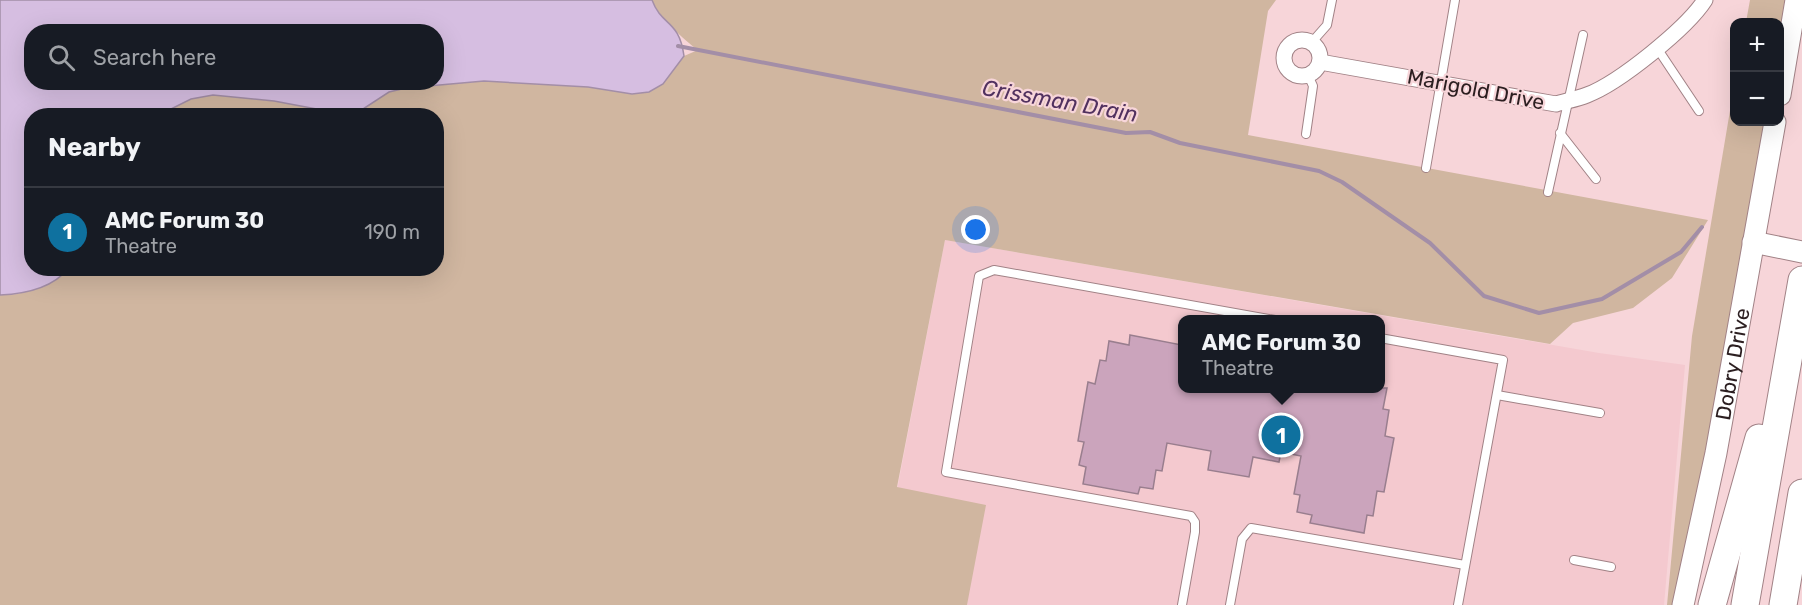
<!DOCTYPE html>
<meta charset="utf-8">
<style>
:root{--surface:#171b24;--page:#242831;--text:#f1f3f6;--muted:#9ea1a6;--line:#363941;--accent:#0f719f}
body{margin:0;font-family:Rubik,sans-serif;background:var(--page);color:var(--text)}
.controls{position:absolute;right:18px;top:18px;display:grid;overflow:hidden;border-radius:12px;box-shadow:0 6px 24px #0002}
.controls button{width:54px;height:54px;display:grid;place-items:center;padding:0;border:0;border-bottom:2px solid var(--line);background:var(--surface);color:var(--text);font:30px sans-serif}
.you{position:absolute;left:976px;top:230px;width:21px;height:21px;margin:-15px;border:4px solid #fff;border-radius:50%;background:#1a73e8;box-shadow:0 0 0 9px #1a73e833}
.badge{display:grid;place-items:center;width:39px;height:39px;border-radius:50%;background:var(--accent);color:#fff;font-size:20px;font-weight:700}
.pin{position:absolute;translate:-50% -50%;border:3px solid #fff;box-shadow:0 2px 6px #0006}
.popup{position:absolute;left:1178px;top:315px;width:207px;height:78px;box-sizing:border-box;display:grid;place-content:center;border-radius:12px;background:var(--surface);filter:drop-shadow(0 2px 4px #0005);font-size:20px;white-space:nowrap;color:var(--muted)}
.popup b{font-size:22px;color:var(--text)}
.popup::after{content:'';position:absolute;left:50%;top:100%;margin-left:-12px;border:12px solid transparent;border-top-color:var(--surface)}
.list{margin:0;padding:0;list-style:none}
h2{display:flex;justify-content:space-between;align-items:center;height:78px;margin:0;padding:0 24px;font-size:26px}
h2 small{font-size:20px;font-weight:400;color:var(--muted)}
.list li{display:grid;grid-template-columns:39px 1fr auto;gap:18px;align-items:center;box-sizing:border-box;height:90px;padding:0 24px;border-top:2px solid var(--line)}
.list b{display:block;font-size:22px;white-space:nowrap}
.list p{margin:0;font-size:20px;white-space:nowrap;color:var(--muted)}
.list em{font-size:20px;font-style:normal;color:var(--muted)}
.icon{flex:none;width:33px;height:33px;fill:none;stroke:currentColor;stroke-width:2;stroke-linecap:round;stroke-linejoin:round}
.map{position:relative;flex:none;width:1802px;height:605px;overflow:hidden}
.search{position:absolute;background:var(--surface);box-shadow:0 6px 24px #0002;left:24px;top:24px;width:420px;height:66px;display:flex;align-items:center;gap:15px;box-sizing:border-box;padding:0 21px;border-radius:24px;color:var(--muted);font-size:22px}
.panel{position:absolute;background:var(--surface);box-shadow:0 6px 24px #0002;left:24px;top:108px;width:420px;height:168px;border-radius:24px}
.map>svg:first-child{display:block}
.built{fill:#f4c9cf;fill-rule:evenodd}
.green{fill:#d0b6a0}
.water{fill:#d6bee1;stroke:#a38ea7;stroke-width:1.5;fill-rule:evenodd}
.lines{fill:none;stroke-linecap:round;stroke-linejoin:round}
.stream{stroke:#a38ea7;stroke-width:4}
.building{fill:#cba4bc;stroke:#997e8e;stroke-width:1.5}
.lane-casing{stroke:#a18286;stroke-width:10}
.street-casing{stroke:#a18286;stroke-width:17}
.secondary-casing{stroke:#a18286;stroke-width:23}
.highway-casing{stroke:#a18286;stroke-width:29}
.lane{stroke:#fff;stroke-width:8}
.street{stroke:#fff;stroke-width:15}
.secondary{stroke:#fff;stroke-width:21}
.highway{stroke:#fff;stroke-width:27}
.labels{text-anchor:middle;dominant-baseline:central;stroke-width:4.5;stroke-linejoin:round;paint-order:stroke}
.street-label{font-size:21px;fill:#2c1f21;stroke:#f7d5d9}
.water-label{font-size:22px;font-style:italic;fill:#51315f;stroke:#f7d5d9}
</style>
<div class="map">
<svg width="1802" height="605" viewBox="0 0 1802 605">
<rect width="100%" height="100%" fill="#f7d5d9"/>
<path class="built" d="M945,240L1599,353L1685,365L1664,605H875ZM1182,320H1380V388H1182Z"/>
<g class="green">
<path d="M652,0H1276L1268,11L1248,135L1708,220L1672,278L1633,308L1573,323L1550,344L945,240L897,487L986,505L967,605H0V295L18,294L68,269L436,268V116L159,115L191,99L213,95L274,101L338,113L360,111L389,92L406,88L484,81L588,87L632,94L663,84L684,56L698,50C684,40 658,16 652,0Z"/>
<polygon points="1750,0 1786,0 1780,42 1780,22 1746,22"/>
<polygon points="1734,87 1734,122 1766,122 1705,464 1674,605 1667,605 1692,336"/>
</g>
<path class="water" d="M0,0H652C662,27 679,19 684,56L663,84L649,92L632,94L588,87L484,81L406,88L389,92L360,111L338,113L274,101L213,95L191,99L159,115L32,116V268L68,269C52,288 24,294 0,295ZM32,32H436V82H32Z"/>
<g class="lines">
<polyline class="stream" points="678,46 1126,133 1150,132 1180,143 1319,171 1342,182 1430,243 1484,296 1539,313 1602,299 1681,252 1702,227"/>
</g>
<polygon class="building" points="1130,335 1182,345 1182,388 1387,388 1383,409 1389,410 1385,436 1394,438 1384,492 1377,491 1373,516 1367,515 1364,533 1310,523 1312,515 1297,512 1300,495 1294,494 1301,456 1281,452 1279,462 1253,457 1249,477 1208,470 1211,451 1167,443 1162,471 1156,470 1153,489 1140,487 1138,494 1083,484 1086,467 1079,465 1084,442 1078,441 1088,382 1095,384 1100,360 1106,361 1109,341 1129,345"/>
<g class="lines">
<defs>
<g id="lane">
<polyline points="1312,42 1327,25 1332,0"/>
<polyline points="1657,48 1699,111"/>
<polyline points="1560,133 1596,179"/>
<polyline points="1306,134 1313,86 1308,75"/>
<polyline points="1426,168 1455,0"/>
<polyline points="1548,192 1583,35"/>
<polyline points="1380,338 1503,360 1458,605"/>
<polyline points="1497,395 1600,413"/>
<polyline points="1574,560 1611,567"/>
<polyline points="1182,605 1195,532 1195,522 1191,516 946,472 979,276 994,270 1275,320"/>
<polyline points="1230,605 1242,539 1251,528 1465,565"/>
</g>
<g id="street">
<circle cx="1302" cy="58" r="18"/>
<path d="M1320,62L1556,104C1566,101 1577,99 1587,95C1619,83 1687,28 1705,0"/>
</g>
<g id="secondary">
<polyline points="1780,95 1796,0"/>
<polyline points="1753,242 1802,252"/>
<path id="s1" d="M1683,605L1716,453L1775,122"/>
</g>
<g id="highway">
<polyline points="1712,605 1759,438"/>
<polyline points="1745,605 1802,280"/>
<polyline points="1783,605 1802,493"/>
</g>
</defs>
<use href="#lane" class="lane-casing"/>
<use href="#street" class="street-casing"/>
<use href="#secondary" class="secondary-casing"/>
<use href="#highway" class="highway-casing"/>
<use href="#lane" class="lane"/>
<use href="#street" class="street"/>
<use href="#secondary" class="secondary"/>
<use href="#highway" class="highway"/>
</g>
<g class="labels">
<g class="street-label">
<text transform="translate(1476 89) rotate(11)">Marigold Drive</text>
<text stroke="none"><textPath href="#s1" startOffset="246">Dobry Drive</textPath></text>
</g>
<g class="water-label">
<text transform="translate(1060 101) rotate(10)">Crissman Drain</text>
</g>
</g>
</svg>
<div class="controls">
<button>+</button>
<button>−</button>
</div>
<div class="you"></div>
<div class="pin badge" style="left:1281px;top:435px">1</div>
<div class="popup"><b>AMC Forum 30</b>Theatre</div>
<div class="search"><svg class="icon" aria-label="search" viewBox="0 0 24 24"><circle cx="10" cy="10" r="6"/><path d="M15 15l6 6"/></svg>Search here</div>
<section class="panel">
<h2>Nearby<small></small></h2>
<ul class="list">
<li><span class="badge">1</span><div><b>AMC Forum 30</b><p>Theatre</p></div><em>190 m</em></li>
</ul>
</section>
</div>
